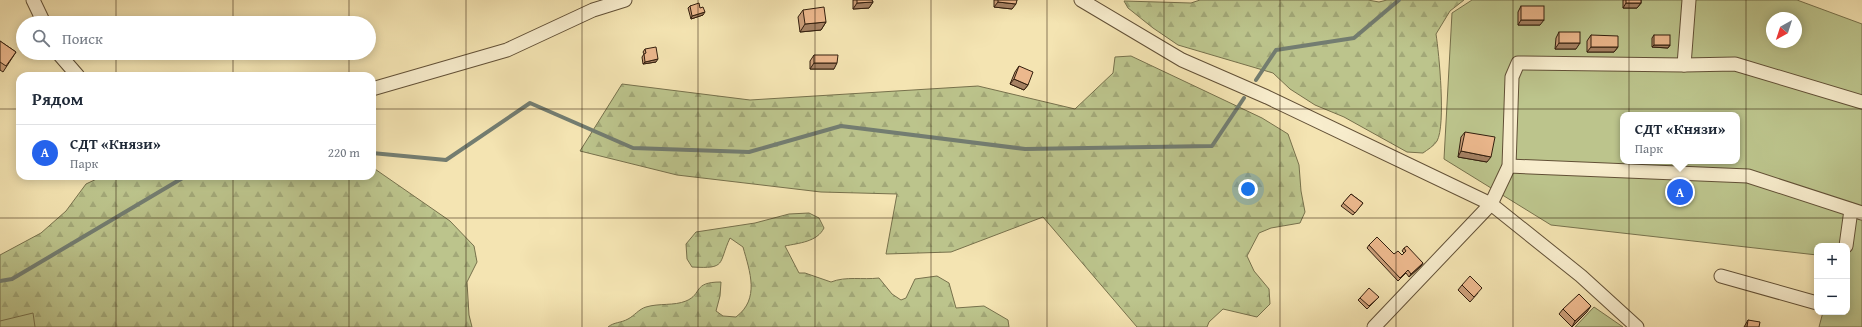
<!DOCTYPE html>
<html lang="ru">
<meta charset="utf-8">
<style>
:root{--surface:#fff;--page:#f2f2f3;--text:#1f2937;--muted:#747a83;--line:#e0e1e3;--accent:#2563eb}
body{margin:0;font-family:"Gentium Book Plus",serif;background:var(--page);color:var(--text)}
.controls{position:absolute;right:12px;bottom:12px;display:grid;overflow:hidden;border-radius:8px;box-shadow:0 2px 10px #0003}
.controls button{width:36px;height:36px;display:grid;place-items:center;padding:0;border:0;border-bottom:1px solid var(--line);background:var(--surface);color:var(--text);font:20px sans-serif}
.compass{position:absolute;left:1766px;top:12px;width:36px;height:36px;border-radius:50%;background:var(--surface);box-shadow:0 2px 10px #0003;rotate:219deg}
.you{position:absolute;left:1248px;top:189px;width:14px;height:14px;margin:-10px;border:3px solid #fff;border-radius:50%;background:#1a73e8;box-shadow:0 0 0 6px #1a73e833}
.badge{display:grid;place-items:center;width:26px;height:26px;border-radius:50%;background:var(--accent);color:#fff;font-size:13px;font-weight:700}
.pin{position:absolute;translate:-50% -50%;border:2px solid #fff;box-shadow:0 1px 4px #0006}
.popup{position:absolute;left:1620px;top:112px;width:120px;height:52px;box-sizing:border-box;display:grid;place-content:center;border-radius:8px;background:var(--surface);filter:drop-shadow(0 1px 3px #0005);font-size:13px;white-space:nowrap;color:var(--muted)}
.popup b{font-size:15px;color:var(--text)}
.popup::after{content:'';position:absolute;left:50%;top:100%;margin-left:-8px;border:8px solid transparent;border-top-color:var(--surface)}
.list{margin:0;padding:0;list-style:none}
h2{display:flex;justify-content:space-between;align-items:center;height:52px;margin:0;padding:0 16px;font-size:17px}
h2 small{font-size:13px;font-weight:400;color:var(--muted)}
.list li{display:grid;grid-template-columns:26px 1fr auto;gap:12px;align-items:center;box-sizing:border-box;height:56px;padding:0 16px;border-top:1px solid var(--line)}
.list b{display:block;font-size:15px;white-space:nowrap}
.list p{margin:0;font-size:13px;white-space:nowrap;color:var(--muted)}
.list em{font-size:13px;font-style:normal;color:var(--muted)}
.icon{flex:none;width:22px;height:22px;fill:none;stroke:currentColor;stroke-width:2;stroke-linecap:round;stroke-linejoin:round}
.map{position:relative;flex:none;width:1862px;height:327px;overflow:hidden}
.search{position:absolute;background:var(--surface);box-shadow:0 2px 10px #0003;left:16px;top:16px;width:360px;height:44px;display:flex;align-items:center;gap:10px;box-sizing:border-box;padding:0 14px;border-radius:22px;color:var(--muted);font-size:15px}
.panel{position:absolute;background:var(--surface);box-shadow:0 2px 10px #0003;left:16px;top:72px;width:360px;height:108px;border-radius:12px}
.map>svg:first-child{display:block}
.forest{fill:url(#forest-firs);stroke:#77714c}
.green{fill:#bcc48c;stroke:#77714c;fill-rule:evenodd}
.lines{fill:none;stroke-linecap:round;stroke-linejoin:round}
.stream{stroke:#737d71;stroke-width:4}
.minor-casing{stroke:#625036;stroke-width:15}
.minor{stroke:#f8edcd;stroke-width:13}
.wall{fill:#cb9e79;stroke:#321e0d}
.shaded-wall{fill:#a58163;stroke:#321e0d}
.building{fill:#ecb88d;stroke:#321e0d}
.grid{fill:none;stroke:#321e0d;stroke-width:1;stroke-opacity:0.55}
</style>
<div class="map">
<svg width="1862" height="327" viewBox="0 0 1862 327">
<defs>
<pattern id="forest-firs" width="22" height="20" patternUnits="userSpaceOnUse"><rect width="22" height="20" fill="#bcc48c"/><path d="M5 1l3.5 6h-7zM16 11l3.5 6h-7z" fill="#a2a878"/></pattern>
</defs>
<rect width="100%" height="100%" fill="#f4e4b2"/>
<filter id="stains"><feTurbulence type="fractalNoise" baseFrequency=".005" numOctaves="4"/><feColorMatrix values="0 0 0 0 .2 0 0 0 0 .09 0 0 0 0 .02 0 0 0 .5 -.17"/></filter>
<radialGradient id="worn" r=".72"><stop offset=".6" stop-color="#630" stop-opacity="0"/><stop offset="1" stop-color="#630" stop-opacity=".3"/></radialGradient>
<g class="forest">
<path d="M1200,0H1368L1379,2L1387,0H1464L1450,11L1436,34C1439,53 1446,125 1437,141C1434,146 1427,150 1423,153L1407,152L1344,117L1315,105L1290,89L1273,73L1178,45L1153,28L1128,8L1124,1L1191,3Z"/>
<polygon points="1131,56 1262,118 1288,134 1299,165 1301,191 1305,212 1300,223 1271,228 1259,233 1247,256 1254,271 1269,289 1270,304 1257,317 1223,309 1209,322 1207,327 1137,327 1043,217 951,252 886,254 897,194 821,192 677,175 580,151 622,84 750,100 978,86 1075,109 1113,73 1115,57"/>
<polygon points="372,167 450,221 474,246 477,262 467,282 469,315 472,327 32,327 0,324 0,255 41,233 66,211 86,184 103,176 372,176"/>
<path d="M809,213L819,218L824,228C817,242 799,243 785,246L799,273H805L831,282C846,276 862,280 879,278L892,294L901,300L906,298L915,279L937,276L949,283L956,308L984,306L1008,320L1009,327H608C614,322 621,323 628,319C634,316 639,309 646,307C659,303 674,306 686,301C703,294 692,282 721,282L720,296L716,311L723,316L736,317C760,299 750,272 743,247L730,238C718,264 727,269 692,267L687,259L686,244L696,232L755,223L789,214Z"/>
</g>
<g class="green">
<path d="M1472,0H1797L1862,24V327H1819L1823,312H1847V246H1817V255L1551,225L1444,159L1452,13ZM1772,18H1796V42H1772ZM1623,115H1737V161H1623Z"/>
<polygon points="1594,307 1623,327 1575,327"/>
<polygon points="33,313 35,327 0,327 0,321"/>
</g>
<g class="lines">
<g class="stream">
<polyline points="1256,80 1276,50 1354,38 1399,0"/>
<polyline points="372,153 446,160 530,103 633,148 749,152 841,126 1025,149 1212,146 1244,98"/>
<polyline points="0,281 12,279 186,176"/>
</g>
<defs>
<g id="minor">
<polyline points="33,0 44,23"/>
<polyline points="1081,0 1182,60 1267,97 1491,204 1581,276 1637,327"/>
<polyline points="58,53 78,76"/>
<polyline points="1684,65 1689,0"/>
<polyline points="372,89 507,50 593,10 625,0"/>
<polyline points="1509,166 1748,176 1862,213"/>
<polyline points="1846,246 1851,210"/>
<polyline points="1721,276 1817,303"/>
<polyline points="1374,327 1491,204 1509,166 1512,77 1518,63 1684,65 1735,64 1862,102"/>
</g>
</defs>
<use href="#minor" class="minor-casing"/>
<use href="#minor" class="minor"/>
</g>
<g class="wall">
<polygon points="853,0 872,0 873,2 869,8 853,9"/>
<polygon points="994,0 1017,0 1012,9 994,7"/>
<polygon points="1623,0 1641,0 1641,3 1637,8 1623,8"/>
<polygon points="690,6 700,8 703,15 691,19 688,8"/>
<polygon points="1521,6 1540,25 1518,25 1518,12"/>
<polygon points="803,10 826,22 821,30 800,32 798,17"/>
<polygon points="1559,32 1576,49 1555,49 1556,38"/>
<polygon points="1591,35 1618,47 1614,52 1587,52 1587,41"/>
<polygon points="1654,35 1670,45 1668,48 1652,47 1652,38"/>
<polygon points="0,41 16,52 3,72 0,70"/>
<polygon points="645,49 656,62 643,64 642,57 644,54 643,52"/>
<polygon points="814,55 834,69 810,69 810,61"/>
<polygon points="1019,66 1028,85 1024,90 1010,84 1015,72"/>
<polygon points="1465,132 1487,162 1458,157 1461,137"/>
<polygon points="1351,194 1363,203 1353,215 1341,206"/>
<polygon points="1369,245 1394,254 1402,255 1404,253 1402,251 1404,248 1423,263 1421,266 1409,277 1406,273 1398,281 1367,248"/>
<polygon points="1462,285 1478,293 1470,302 1458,290"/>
<polygon points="1379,297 1367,309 1358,300 1360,298"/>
<polygon points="1563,309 1587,312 1572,327 1559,314"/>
<polygon points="1748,320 1759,327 1744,327"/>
</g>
<g class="shaded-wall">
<polygon points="873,2 869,8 853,9 857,3"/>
<polygon points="998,2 1016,4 1012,9 994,7"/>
<polygon points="1626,3 1641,3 1637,8 1623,8"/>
<polygon points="705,12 703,15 691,19 692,16"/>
<polygon points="1521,20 1544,20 1540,25 1518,25"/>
<polygon points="826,22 821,30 800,32 805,24"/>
<polygon points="1559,43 1580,43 1576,49 1555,49"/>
<polygon points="1654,45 1670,45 1668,48 1652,47"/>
<polygon points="1591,47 1618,47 1614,52 1587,52"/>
<polygon points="658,59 656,62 643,64 645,62"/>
<polygon points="814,63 837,63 834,69 810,69"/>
<polygon points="1014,79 1028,85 1024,90 1010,84"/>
<polygon points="1461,151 1491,157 1487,162 1458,157"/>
<polygon points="1423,263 1421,266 1409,277 1411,274"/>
<polygon points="1591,306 1587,312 1572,327 1575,321"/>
</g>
<g class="building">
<polygon points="857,0 872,0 873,2 857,3"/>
<polygon points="998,0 1017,0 1016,4 998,2"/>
<rect x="1626" y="0" width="15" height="3"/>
<polygon points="699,3 700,8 703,7 705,12 692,16 690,6"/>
<rect x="1521" y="6" width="23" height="14"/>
<polygon points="824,7 826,22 805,24 803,10"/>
<rect x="1559" y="32" width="21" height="11"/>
<polygon points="1591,35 1618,36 1618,47 1591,47"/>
<rect x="1654" y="35" width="16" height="10"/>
<polygon points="0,41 16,52 6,66 0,62"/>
<polygon points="656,47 658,59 645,62 644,54 646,53 645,49"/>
<polygon points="814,55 838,55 837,63 814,63"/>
<polygon points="1019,66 1033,72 1028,85 1014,79"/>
<polygon points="1465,132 1495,137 1491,157 1461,151"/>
<polygon points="1351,194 1363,203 1355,213 1343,203"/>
<polygon points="1377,237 1394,254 1398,251 1402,255 1406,251 1404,248 1407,246 1423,263 1411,274 1408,270 1400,278 1369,245"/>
<polygon points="1470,276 1482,288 1474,297 1462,285"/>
<polygon points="1369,288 1379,297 1369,306 1360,298"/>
<polygon points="1579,294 1591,306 1575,321 1563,309"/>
<polygon points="1748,320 1760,322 1759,327 1747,327"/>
</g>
<path class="grid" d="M116,0V23M233,0V23M349,0V23M466,0V327M582,0V327M698,0V327M815,0V327M931,0V327M1047,0V327M1164,0V327M1280,0V327M1396,0V327M1513,0V327M1629,0V327M1746,0V327M116,53V76M233,53V76M349,53V76M0,109H20M372,109H1862M116,176V327M233,176V327M349,176V327M0,218H1862"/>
<rect width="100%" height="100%" filter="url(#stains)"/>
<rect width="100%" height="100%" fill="url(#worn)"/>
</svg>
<div class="controls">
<button>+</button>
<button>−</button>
</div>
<svg class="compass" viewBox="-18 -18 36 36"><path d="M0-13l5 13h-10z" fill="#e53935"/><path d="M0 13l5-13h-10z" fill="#747a83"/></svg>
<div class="you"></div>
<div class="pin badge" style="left:1680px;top:192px">A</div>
<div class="popup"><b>СДТ «Князи»</b>Парк</div>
<div class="search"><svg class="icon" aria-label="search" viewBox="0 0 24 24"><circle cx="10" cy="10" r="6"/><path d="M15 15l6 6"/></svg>Поиск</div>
<section class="panel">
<h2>Рядом<small></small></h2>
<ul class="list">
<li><span class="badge">A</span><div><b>СДТ «Князи»</b><p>Парк</p></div><em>220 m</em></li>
</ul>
</section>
</div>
